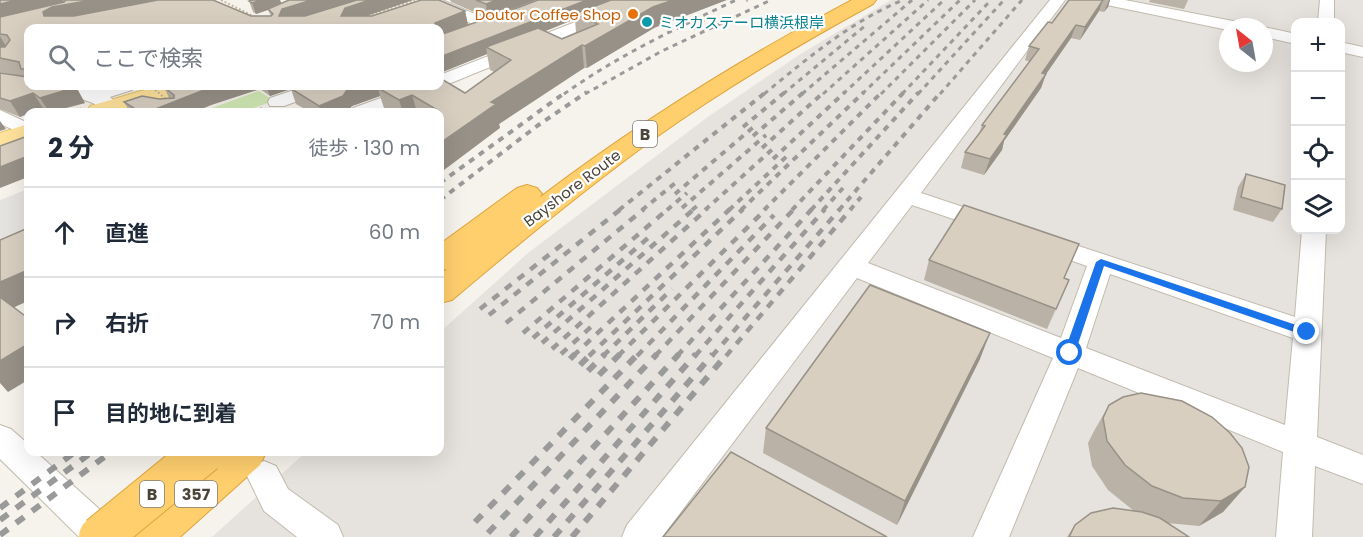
<!DOCTYPE html>
<html lang="ja">
<meta charset="utf-8">
<style>
:root{--surface:#fff;--page:#f2f2f3;--text:#1f2937;--muted:#747a83;--line:#e0e1e3}
body{margin:0;font-family:Poppins,"Noto Sans JP",sans-serif;background:var(--page);color:var(--text)}
.controls{position:absolute;right:18px;top:18px;display:grid;overflow:hidden;border-radius:12px;box-shadow:0 6px 24px #0002}
.controls button{width:54px;height:54px;display:grid;place-items:center;padding:0;border:0;border-bottom:2px solid var(--line);background:var(--surface);color:var(--text);font:30px sans-serif}
.compass{position:absolute;left:1219px;top:18px;width:54px;height:54px;border-radius:50%;background:var(--surface);box-shadow:0 6px 24px #0002;rotate:329deg}
.stop{position:absolute;width:18px;height:18px;margin:-14px;border:4px solid #1a73e8;border-radius:50%;background:#fff}
.stop.end{background:#1a73e8;border-color:#fff;box-shadow:0 2px 6px #0008}
.list{margin:0;padding:0;list-style:none}
h2{display:flex;justify-content:space-between;align-items:center;height:78px;margin:0;padding:0 24px;font-size:26px}
h2 small{font-size:20px;font-weight:400;color:var(--muted)}
.list li{display:grid;grid-template-columns:39px 1fr auto;gap:18px;align-items:center;box-sizing:border-box;height:90px;padding:0 24px;border-top:2px solid var(--line)}
.list b{display:block;font-size:22px;white-space:nowrap}
.list em{font-size:20px;font-style:normal;color:var(--muted)}
.icon{flex:none;width:33px;height:33px;fill:none;stroke:currentColor;stroke-width:2;stroke-linecap:round;stroke-linejoin:round}
.map{position:relative;flex:none;width:1363px;height:537px;overflow:hidden}
.search{position:absolute;background:var(--surface);box-shadow:0 6px 24px #0002;left:24px;top:24px;width:420px;height:66px;display:flex;align-items:center;gap:15px;box-sizing:border-box;padding:0 21px;border-radius:12px;color:var(--muted);font-size:22px}
.panel{position:absolute;background:var(--surface);box-shadow:0 6px 24px #0002;left:24px;top:108px;width:420px;height:348px;border-radius:12px}
.map>svg:first-child{display:block}
.industrial{fill:#e6e2dd;fill-rule:evenodd}
.green{fill:#d2eab5}
.parking{fill:#e5e3e0}
.lines{fill:none;stroke-linecap:round;stroke-linejoin:round}
.minor-casing{stroke:#c2bbae;stroke-width:2}
.major-casing{stroke:#e6c16a;stroke-width:2}
.highway-casing{stroke:#e0a43c;stroke-width:2}
.path{stroke:#c4b79f;stroke-width:2;stroke-dasharray:2 2;stroke-linecap:butt}
.minor{fill:#fff;fill-rule:evenodd}
.major{fill:#ffe39c;fill-rule:evenodd}
.highway{fill:#ffcf6e;fill-rule:evenodd}
.rail-far3{stroke:#9a9a9a;stroke-width:3;stroke-dasharray:5 5;stroke-linecap:butt}
.rail-far2{stroke:#9a9a9a;stroke-width:4;stroke-dasharray:6 6;stroke-linecap:butt}
.rail-far1{stroke:#9a9a9a;stroke-width:4.5;stroke-dasharray:8 8;stroke-linecap:butt}
.rail{stroke:#9a9a9a;stroke-width:6;stroke-dasharray:10 10;stroke-linecap:butt}
.highway-bridge-casing{stroke:#e0a43c;stroke-width:44;stroke-linecap:butt}
.path-bridge{stroke:#c4b79f;stroke-width:2;stroke-dasharray:2 2;stroke-linecap:butt}
.highway-bridge{stroke:#ffcf6e;stroke-width:42}
.wall{fill:#bab2a6;fill-rule:evenodd}
.shaded-wall{fill:#979187}
.building{fill:#d8cfc1;stroke:#979187;stroke-width:1.5}
.route{fill:#1a73e8}
.food-dot{fill:#e8710a;stroke:#fff;stroke-width:2}
.culture-dot{fill:#0f9aa8;stroke:#fff;stroke-width:2}
.labels{text-anchor:middle;dominant-baseline:central;stroke-width:4.5;stroke-linejoin:round;paint-order:stroke}
.far-food-label{font-size:15px;fill:#c56008;stroke:#fff;text-anchor:end}
.far-culture-label{font-size:15px;fill:#0d838f;stroke:#fff;text-anchor:start}
.far-street-label{font-size:15px;fill:#4b4439;stroke:#fff}
.shield{fill:#fff;stroke:#817c74;stroke-width:1.5}
.shield-label{font-size:16px;font-weight:bold;fill:#4b4439}
</style>
<div class="map">
<svg width="1363" height="537" viewBox="0 0 1363 537">
<rect width="100%" height="100%" fill="#f6f3ec"/>
<path class="industrial" d="M891,0H1363V537H212L306,452H440V332L528,253L709,116L802,53ZM1296,22H1340V230H1296ZM1228,27H1264V63H1228Z"/>
<polygon class="green" points="259,91 274,101 241,112 201,112"/>
<polygon class="parking" points="28,189 28,228 0,240 0,200"/>
<g class="lines">
<defs>
<g id="minor">
<polygon points="428,0 442,0 517,32 519,35 511,40 505,38 429,5"/>
<path d="M1050,0H1065L921,193L999,219L1003,224L999,229L991,231L983,229L912,205L868,263L1061,338L1087,266L1033,247L1030,242L1033,237L1042,234L1051,237L1295,317L1302,230H1326L1317,437L1363,455V484L1315,466L1312,537H1276L1283,452L1078,368L1009,537H973L1053,358L857,278L662,537H622L627,525ZM1110,274L1293,338L1285,425L1086,348Z"/>
<polygon points="1095,0 1125,0 1238,22 1246,27 1228,27 1228,30 1102,4"/>
<polygon points="1320,0 1334,0 1334,22 1318,22"/>
<polygon points="606,10 611,12 614,15 611,18 446,85 436,86 440,86 440,75"/>
<polygon points="1264,27 1296,34 1296,44 1264,37"/>
<polygon points="1340,42 1363,47 1363,57 1340,52"/>
<polygon points="0,73 28,79 28,86 76,86 95,90 109,86 135,86 132,90 110,97 120,106 117,110 103,110 93,103 73,96 0,84"/>
<polygon points="306,86 331,86 328,90 284,106 270,106 268,102 270,98"/>
<polygon points="414,86 421,87 423,91 421,95 376,112 350,112 353,108"/>
<polygon points="0,110 28,123 28,136 0,124"/>
<polygon points="0,425 11,429 28,444 28,452 36,452 117,525 122,537 79,537 0,459"/>
<polygon points="264,461 276,466 288,489 338,525 343,537 297,537 264,511 247,476 252,466"/>
</g>
<g id="major">
<polygon points="158,86 193,86 189,91 120,112 87,111 90,106"/>
<polygon points="28,124 28,141 0,150 0,133"/>
</g>
<g id="highway">
<path d="M852,0H876L873,4C798,45 725,88 655,138C585,189 518,244 452,300L440,303V275L447,269L440,270V244L517,188L527,185L537,188L542,194L539,198C638,123 742,58 852,0Z"/>
<polygon points="215,452 266,452 260,465 180,537 124,537 130,522"/>
</g>
</defs>
<use href="#minor" class="minor-casing"/>
<use href="#major" class="major-casing"/>
<use href="#highway" class="highway-casing"/>
<g class="path">
<polyline points="221,0 257,18"/>
<polyline points="746,1 750,0"/>
<polyline points="364,17 415,0"/>
<polyline points="699,23 710,18"/>
<polyline points="65,112 81,108"/>
<polyline points="249,112 262,108"/>
</g>
<use href="#minor" class="minor"/>
<use href="#major" class="major"/>
<use href="#highway" class="highway"/>
<g class="rail-far3">
<path d="M564,94C617,56 677,28 736,0"/>
<polyline points="585,94 662,51 771,0"/>
<path d="M764,94C808,58 850,22 903,0"/>
<polyline points="783,94 866,25"/>
<polyline points="802,94 912,0"/>
<polyline points="823,94 928,0"/>
<polyline points="843,94 944,0"/>
<polyline points="862,94 960,0"/>
<polyline points="881,94 975,0"/>
<polyline points="902,94 991,0"/>
<polyline points="918,94 1004,0"/>
<polyline points="940,94 1022,0"/>
</g>
<g class="rail-far2">
<polyline points="743,127 785,92"/>
<polyline points="753,136 804,92"/>
<polyline points="762,148 824,92"/>
<polyline points="773,159 845,92"/>
<polyline points="440,183 566,92"/>
<polyline points="675,194 757,124"/>
<polyline points="440,200 537,126 587,92"/>
<polyline points="682,208 766,135"/>
<polyline points="619,210 766,92"/>
<polyline points="642,210 679,180"/>
<polyline points="667,210 687,193"/>
<polyline points="692,210 697,206"/>
<polyline points="705,210 776,146"/>
<polyline points="729,210 787,156"/>
<polyline points="741,210 864,92"/>
<polyline points="764,210 882,92"/>
<polyline points="792,210 904,92"/>
<polyline points="811,210 919,92"/>
<polyline points="823,210 843,188"/>
<polyline points="839,210 941,92"/>
<polyline points="850,210 861,197"/>
</g>
<g class="rail-far1">
<polyline points="480,309 564,243"/>
<polyline points="489,315 621,209"/>
<polyline points="506,323 644,209"/>
<polyline points="523,333 668,209"/>
<polyline points="533,338 648,238"/>
<polyline points="542,343 694,209"/>
<polyline points="552,349 707,209"/>
<polyline points="561,354 592,326"/>
<polyline points="573,356 730,209"/>
<polyline points="589,356 743,209"/>
<polyline points="603,356 672,289"/>
<polyline points="618,356 766,209"/>
<polyline points="637,356 774,215"/>
<polyline points="655,356 794,209"/>
<polyline points="677,356 812,209"/>
<polyline points="695,356 825,209"/>
<polyline points="712,356 840,209"/>
<polyline points="726,356 851,209"/>
</g>
<g class="rail">
<polyline points="570,359 575,354"/>
<polyline points="580,365 591,354"/>
<polyline points="588,371 605,354"/>
<polyline points="599,375 620,354"/>
<polyline points="0,508 75,452"/>
<polyline points="0,520 92,452"/>
<polyline points="475,522 638,354"/>
<polyline points="488,533 657,354"/>
<polyline points="0,535 111,452"/>
<polyline points="511,537 679,354"/>
<polyline points="535,537 696,354"/>
<polyline points="554,537 713,354"/>
<polyline points="572,537 727,354"/>
</g>
<defs>
<polyline id="highway-bridge" points="100,537 204,452"/>
</defs>
<use href="#highway-bridge" class="highway-bridge-casing"/>
<g class="path-bridge">
<polyline points="683,17 699,23"/>
<polyline points="152,87 168,101"/>
</g>
<use href="#highway-bridge" class="highway-bridge"/>
</g>
<g class="wall">
<path d="M0,0H213L251,16H271L268,10L256,14L253,12L249,1L253,0H280L281,4L287,1V0H413L366,16L465,11L468,25L499,19L538,0L654,28L587,68H584L499,124L500,128L440,112H387L385,111L380,96L352,106L348,111L310,112L296,104L291,89L270,96L260,89L211,105L194,112H130L124,102L169,98L164,87L169,86H440L465,93L494,72L490,70L487,54L440,73V28H28V86L76,87L85,103L52,112H48L43,108L32,112H28L20,117L0,109V73L26,77L0,72ZM575,19L576,33L562,39L545,31Z"/>
<polygon points="450,0 536,0 488,18 451,2"/>
<polygon points="1069,0 1110,0 1108,7 1104,12 1099,11 1080,40 1071,38 1046,74 1041,88 1004,141 1002,150 984,175 961,168 965,152 979,134 982,125 1030,62 1025,60 1029,46 1052,23"/>
<polygon points="1150,0 1188,0 1184,9 1149,2"/>
<polygon points="1246,174 1282,209 1273,222 1233,210 1238,187"/>
<polygon points="929,260 1064,278 1069,280 1047,329 924,280"/>
<polygon points="980,359 897,525 763,453 766,428"/>
<polygon points="1109,405 1245,487 1223,512 1199,526 1167,523 1189,537 1067,537 1075,525 1134,511 1108,490 1092,466 1088,443 1094,431"/>
</g>
<g class="shaded-wall">
<polygon points="17,0 63,0 65,4 92,0 174,0 60,21 0,20 0,4"/>
<polygon points="262,0 280,0 282,5 256,14 252,3"/>
<polygon points="312,0 360,0 285,28 279,16 282,9"/>
<polygon points="370,0 413,0 349,22 341,16 345,8"/>
<polygon points="497,0 536,0 488,18 486,4"/>
<polygon points="587,0 621,0 574,14 575,19 494,52 486,47 487,54 440,73 440,57"/>
<polygon points="673,0 727,0 654,28 587,68 585,46 653,7"/>
<polygon points="1103,0 1099,11 1080,40 1085,27"/>
<polygon points="1109,0 1110,0 1108,7 1104,12"/>
<polygon points="465,11 468,25 440,36 440,28 435,28 435,23"/>
<polygon points="1076,25 1071,38 1046,74 1041,88 1004,141 1002,150 984,175 990,159 1004,134 1042,73"/>
<polygon points="0,36 7,48 0,50"/>
<polygon points="582,45 584,68 499,124 500,128 440,173 440,143 491,102"/>
<polygon points="133,86 147,86 135,89"/>
<polygon points="217,86 258,86 260,89 211,105 194,112 148,112 204,90"/>
<polygon points="266,86 300,86 270,96"/>
<polygon points="361,86 409,86 378,88 380,96 352,106 348,111 346,112 321,112 319,106 347,90"/>
<polygon points="76,87 85,103 49,112 40,98"/>
<polygon points="33,93 43,108 32,112 28,112 28,114 20,117 10,101"/>
<polygon points="412,95 417,112 403,112 399,100"/>
<polygon points="0,121 6,129 0,131"/>
<polygon points="28,156 28,177 0,188 0,167"/>
<polygon points="28,270 28,301 6,311 0,304 0,282"/>
<polygon points="990,333 980,359 897,525 905,501"/>
<polygon points="28,344 28,380 8,392 0,383 0,361"/>
<polygon points="1245,487 1223,512 1199,526 1221,501"/>
</g>
<g class="building">
<polygon points="0,0 17,0 0,4"/>
<polygon points="66,0 92,0 52,7 43,12 44,16 74,16 158,0 213,0 251,16 271,16 273,14 268,9 289,0 312,0 282,9 279,16 305,16 357,0 370,0 345,8 341,16 372,16 421,0 439,0 465,11 435,23 435,28 28,28 28,69 21,69 19,62 0,58 0,47 5,47 10,40 7,35 0,34 0,17 64,2"/>
<polygon points="253,0 262,0 252,3 249,1"/>
<polygon points="476,0 497,0 486,4"/>
<polygon points="538,0 587,0 440,57 440,35 485,19 499,19 501,14"/>
<polygon points="611,0 673,0 653,7 585,46 582,45 491,102 496,104 440,143 440,112 438,112 439,111 412,95 399,100 378,88 383,86 440,86 440,78 465,93 511,60 486,47 538,28 562,39 598,24 574,14"/>
<polygon points="1069,0 1103,0 1085,27 1076,25 1042,73 1046,74 1004,134 1007,135 990,159 965,152 985,126 982,125 1039,49 1029,46 1048,22 1052,23"/>
<polygon points="0,73 28,77 28,86 71,86 76,87 40,98 33,93 10,101 0,98"/>
<polygon points="169,86 217,86 204,90 148,112 140,112 124,102 142,96 159,99 174,98 174,95 164,87"/>
<polygon points="299,86 361,86 347,90 343,96 319,106 290,88"/>
<polygon points="324,108 340,112 309,112"/>
<polygon points="25,137 28,141 28,156 0,167 0,146"/>
<polygon points="1246,174 1285,185 1282,209 1241,197"/>
<polygon points="964,205 1079,244 1064,278 1069,280 1056,309 929,260"/>
<polygon points="28,228 28,270 0,282 0,240"/>
<polygon points="870,285 990,333 905,501 766,428"/>
<polygon points="0,297 28,318 28,344 0,361"/>
<polygon points="1141,393 1182,401 1212,417 1230,433 1242,448 1249,467 1245,487 1221,501 1183,498 1152,486 1125,465 1107,441 1103,418 1109,405 1123,397"/>
<polygon points="731,452 887,537 663,537"/>
<polygon points="1113,508 1142,512 1160,518 1189,537 1069,537 1075,525 1091,513"/>
</g>
<polygon class="route" points="1101,259 1311,330 1312,332 1311,335 1303,335 1104,266 1074,356 1066,356 1064,353 1096,262"/>
<circle class="food-dot" cx="633" cy="14" r="6"/>
<circle class="culture-dot" cx="647" cy="22" r="6"/>
<g class="labels">
<g class="far-food-label">
<text x="621" y="14">Doutor Coffee Shop</text>
</g>
<g class="far-culture-label">
<text x="659" y="22">ミオカステーロ横浜根岸</text>
</g>
<g class="far-street-label">
<text transform="translate(572 188) rotate(-37)">Bayshore Route</text>
</g>
<g class="shield">
<rect x="633" y="121" width="24" height="26" rx="4.5"/>
<rect x="140" y="481" width="24" height="26" rx="4.5"/>
<rect x="175" y="481" width="42" height="26" rx="4.5"/>
</g>
<g class="shield-label">
<text x="645" y="134">B</text>
<text x="152" y="494">B</text>
<text x="196" y="494">357</text>
</g>
</g>
</svg>
<div class="controls">
<button>+</button>
<button>−</button>
<button><svg class="icon" aria-label="locate" viewBox="0 0 24 24"><circle cx="12" cy="12" r="6"/><path d="M12 2v4M12 18v4M2 12h4M18 12h4"/></svg></button>
<button><svg class="icon" aria-label="layers" viewBox="0 0 24 24"><path d="M12 4l9 5-9 5-9-5zM3 14l9 5 9-5"/></svg></button>
</div>
<svg class="compass" viewBox="-18 -18 36 36"><path d="M0-13l5 13h-10z" fill="#e53935"/><path d="M0 13l5-13h-10z" fill="#747a83"/></svg>
<div class="stop" style="left:1070px;top:353px"></div>
<div class="stop end" style="left:1307px;top:332px"></div>
<div class="search"><svg class="icon" aria-label="search" viewBox="0 0 24 24"><circle cx="10" cy="10" r="6"/><path d="M15 15l6 6"/></svg>ここで検索</div>
<section class="panel">
<h2>2 分<small>徒歩 · 130 m</small></h2>
<ul class="list">
<li><svg class="icon" aria-label="ahead" viewBox="0 0 24 24"><path d="M12 20V5M6 11l6-6 6 6"/></svg><div><b>直進</b></div><em>60 m</em></li>
<li><svg class="icon" aria-label="right" viewBox="0 0 24 24"><path d="M7 20v-9h11M14 6l5 5-5 5"/></svg><div><b>右折</b></div><em>70 m</em></li>
<li><svg class="icon" aria-label="arrive" viewBox="0 0 24 24"><path d="M6 21V4h12l-3 4 3 4H6"/></svg><div><b>目的地に到着</b></div></li>
</ul>
</section>
</div>
